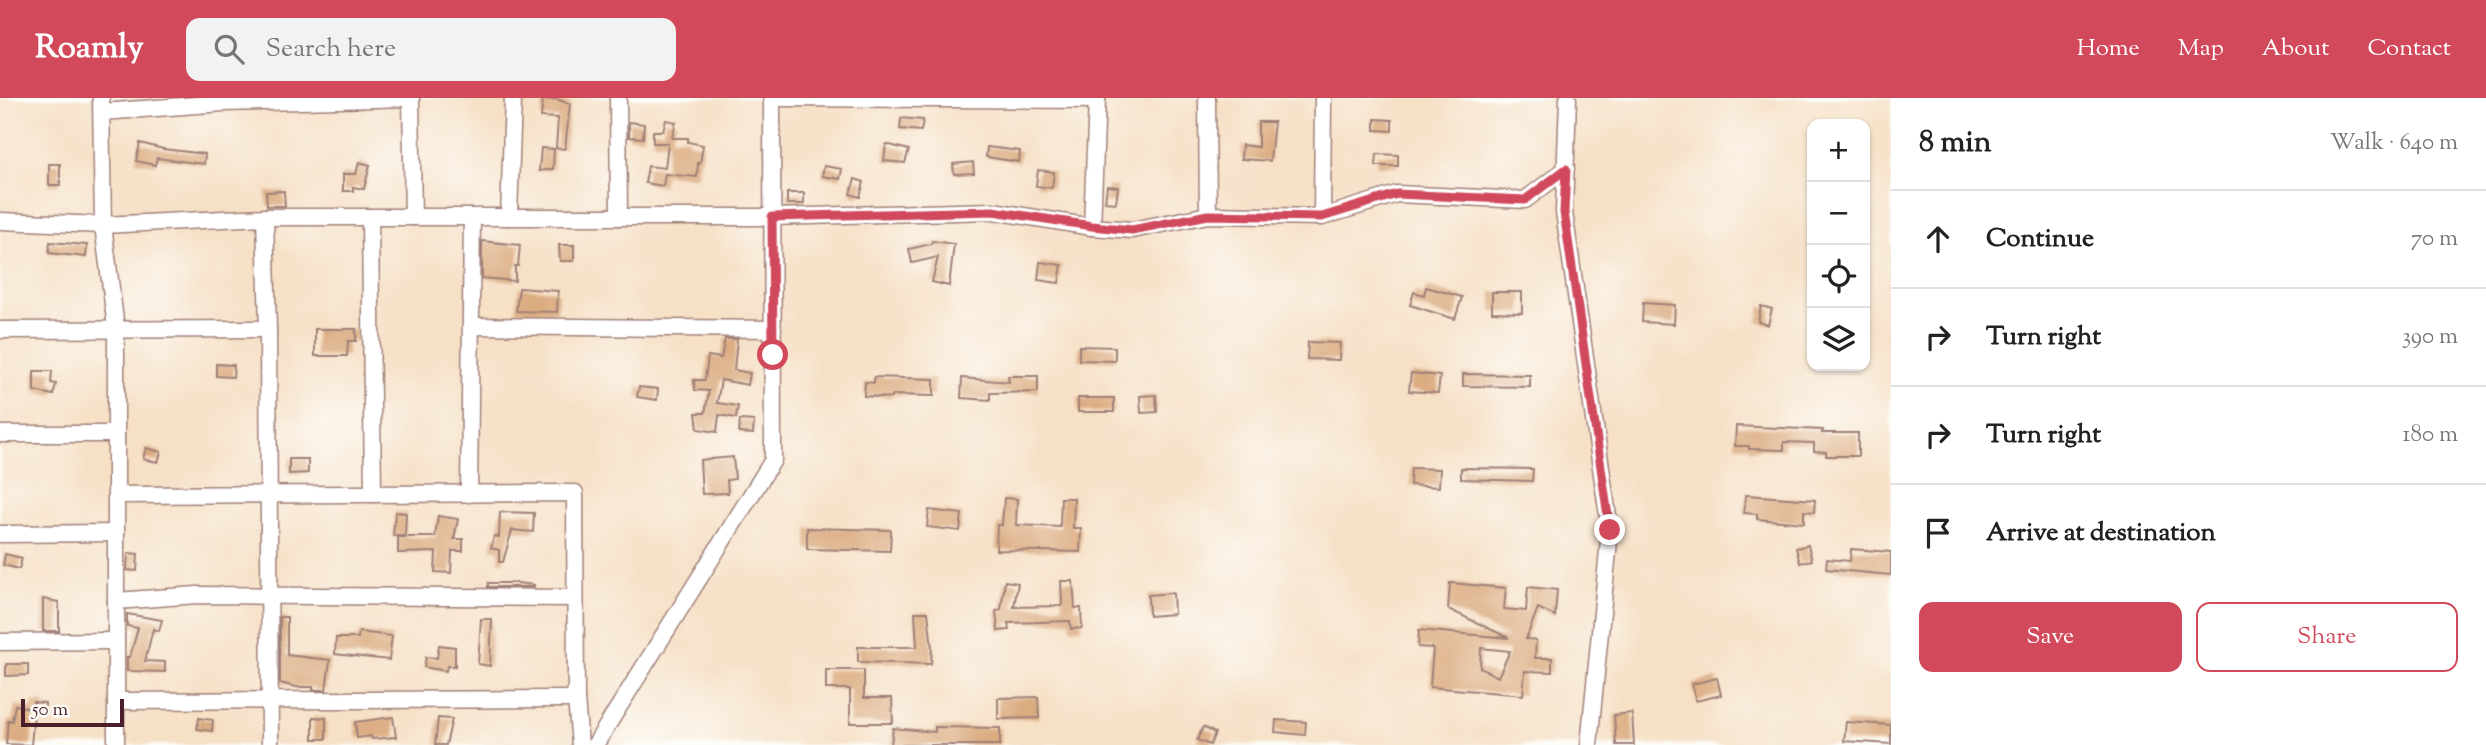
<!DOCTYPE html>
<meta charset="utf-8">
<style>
:root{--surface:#fff;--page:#f2f2f2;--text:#222;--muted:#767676;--line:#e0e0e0;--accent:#d1495b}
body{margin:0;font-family:"Sorts Mill Goudy",serif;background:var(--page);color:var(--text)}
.controls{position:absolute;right:21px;top:21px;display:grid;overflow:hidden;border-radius:14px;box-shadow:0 2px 5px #0004}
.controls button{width:63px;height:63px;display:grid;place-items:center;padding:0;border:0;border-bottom:2px solid var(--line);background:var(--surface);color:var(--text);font:35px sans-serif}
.scale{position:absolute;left:21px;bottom:18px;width:103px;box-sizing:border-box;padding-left:7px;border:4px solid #4a1f2b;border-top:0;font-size:19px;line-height:24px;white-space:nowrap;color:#4a1f2b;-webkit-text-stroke:5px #fdfcf7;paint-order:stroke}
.stop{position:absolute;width:21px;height:21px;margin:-16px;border:5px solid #d1495b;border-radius:50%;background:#fff}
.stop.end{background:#d1495b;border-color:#fff;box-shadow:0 2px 7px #0008}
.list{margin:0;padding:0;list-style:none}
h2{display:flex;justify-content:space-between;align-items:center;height:91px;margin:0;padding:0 28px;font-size:30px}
h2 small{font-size:23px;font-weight:400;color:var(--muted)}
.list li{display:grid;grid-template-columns:46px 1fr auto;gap:21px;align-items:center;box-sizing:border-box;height:98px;padding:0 28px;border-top:2px solid var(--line)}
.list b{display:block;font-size:26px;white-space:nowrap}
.list em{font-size:23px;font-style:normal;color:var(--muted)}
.actions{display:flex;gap:14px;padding:21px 28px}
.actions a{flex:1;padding:16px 0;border:2px solid var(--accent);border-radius:14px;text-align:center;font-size:24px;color:var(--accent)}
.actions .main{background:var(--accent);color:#fff}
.icon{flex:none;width:38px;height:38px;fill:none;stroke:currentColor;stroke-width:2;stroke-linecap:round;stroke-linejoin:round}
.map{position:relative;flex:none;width:1891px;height:647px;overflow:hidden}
header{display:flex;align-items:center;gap:42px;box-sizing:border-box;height:98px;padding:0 35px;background:var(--accent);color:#fff}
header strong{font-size:33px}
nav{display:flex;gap:38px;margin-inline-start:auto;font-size:24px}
.search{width:490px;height:63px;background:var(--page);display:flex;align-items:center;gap:18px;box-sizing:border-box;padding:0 24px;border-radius:14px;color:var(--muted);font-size:26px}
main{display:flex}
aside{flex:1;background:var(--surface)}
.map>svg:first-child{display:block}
.building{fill:#dcac81;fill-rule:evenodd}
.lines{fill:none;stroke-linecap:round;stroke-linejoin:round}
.minor-casing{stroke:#a08078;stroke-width:19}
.minor{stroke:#fff;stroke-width:16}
.route{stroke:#d1495b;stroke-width:9}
</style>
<header>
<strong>Roamly</strong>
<div class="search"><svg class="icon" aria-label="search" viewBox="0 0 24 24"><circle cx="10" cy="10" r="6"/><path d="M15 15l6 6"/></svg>Search here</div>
<nav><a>Home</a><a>Map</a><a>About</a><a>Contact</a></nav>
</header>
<main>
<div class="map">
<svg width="1891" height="647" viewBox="0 0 1891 647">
<rect width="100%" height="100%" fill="#fdfcf7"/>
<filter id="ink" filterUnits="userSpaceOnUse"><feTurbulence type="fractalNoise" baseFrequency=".0143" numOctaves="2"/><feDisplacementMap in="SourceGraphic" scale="14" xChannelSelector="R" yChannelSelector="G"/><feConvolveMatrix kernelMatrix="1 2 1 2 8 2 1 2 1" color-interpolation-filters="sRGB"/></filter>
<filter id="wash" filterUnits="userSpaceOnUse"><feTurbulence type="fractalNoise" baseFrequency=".00686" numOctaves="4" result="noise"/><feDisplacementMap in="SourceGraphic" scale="28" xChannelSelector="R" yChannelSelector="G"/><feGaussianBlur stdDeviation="1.57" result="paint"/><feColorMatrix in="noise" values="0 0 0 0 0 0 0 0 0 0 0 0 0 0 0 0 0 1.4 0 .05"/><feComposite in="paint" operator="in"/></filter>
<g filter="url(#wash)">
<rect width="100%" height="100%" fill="#f6e0c6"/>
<g id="blocks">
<g class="building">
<polygon points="556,1 570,6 565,51 556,50 558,20 541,19 543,2"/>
<polygon points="901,20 923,22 921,33 900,31"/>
<polygon points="1375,21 1392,22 1392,33 1375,32"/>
<polygon points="666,22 676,24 672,40 688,40 688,44 703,47 700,66 698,65 697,79 665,76 663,88 645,85 648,68 665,70 668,45 653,45 653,33 663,33"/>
<polygon points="629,24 644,26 643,40 629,39"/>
<polygon points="1258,24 1274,24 1270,63 1241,61 1242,47 1258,49"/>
<polygon points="140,45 163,51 205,56 204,66 157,60 155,67 136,63"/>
<polygon points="886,46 909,52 905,65 884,63"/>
<polygon points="987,49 1020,53 1019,64 986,59"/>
<polygon points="541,50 554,51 553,71 539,73"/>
<polygon points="1377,56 1398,57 1398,68 1376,68"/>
<polygon points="359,64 370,67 364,91 353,89 353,93 343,93 343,76 356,76"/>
<polygon points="973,64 974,75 954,76 953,66"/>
<rect x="49" y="66" width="11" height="21"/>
<polygon points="824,68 842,71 840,81 822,78"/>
<polygon points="1038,72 1054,74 1052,90 1036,88"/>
<polygon points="855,81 864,84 860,99 850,96"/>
<polygon points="1107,88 1118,89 1116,105 1105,104"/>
<polygon points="284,93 285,108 267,108 266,94"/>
<rect x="787" y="95" width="17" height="11"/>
<polygon points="482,143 520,147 518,168 515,168 515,183 482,180"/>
<polygon points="932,143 954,146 949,188 932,184 938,159 912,165 909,151 931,146"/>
<polygon points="50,144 87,147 86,159 49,155"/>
<polygon points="559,147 574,147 574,163 560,163"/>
<polygon points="1040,164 1062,167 1059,185 1038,182"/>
<polygon points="1426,189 1462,199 1455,221 1410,207 1414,194 1424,197"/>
<polygon points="519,190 558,193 557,214 516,213"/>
<polygon points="1492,194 1522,194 1522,215 1492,214"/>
<polygon points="1643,205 1675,207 1674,226 1642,224"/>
<polygon points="1761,208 1772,211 1768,227 1758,224"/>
<polygon points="315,231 356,231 356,243 348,243 347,258 315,258"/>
<polygon points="725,241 737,241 734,272 750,275 748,287 721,282 717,305 738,308 736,320 719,317 717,334 698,331 696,315 705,315 709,293 695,292 694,282 705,282 708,258 721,260"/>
<polygon points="1308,244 1340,245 1339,262 1307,261"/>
<polygon points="1079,248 1115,249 1115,263 1079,262"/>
<polygon points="216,266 234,267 233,279 216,278"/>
<polygon points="34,273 52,273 51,285 56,286 53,297 34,293"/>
<polygon points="1411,275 1440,278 1438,295 1409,293"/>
<polygon points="1463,276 1530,277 1530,289 1463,288"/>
<polygon points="1008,278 1038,278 1038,294 990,295 990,302 961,300 962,280 1009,284"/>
<polygon points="874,279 934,281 934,298 893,297 892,300 864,298 865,284 874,285"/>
<polygon points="639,289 658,291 657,302 637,299"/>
<polygon points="1156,297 1157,314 1141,315 1140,298"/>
<rect x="1078" y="300" width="36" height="14"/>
<polygon points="740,322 754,323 753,336 739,335"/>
<polygon points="1736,328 1823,332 1822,335 1858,335 1858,358 1826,358 1826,354 1814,353 1814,345 1784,344 1784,352 1749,351 1749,348 1735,348"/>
<polygon points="146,350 161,354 158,364 143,361"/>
<polygon points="733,359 735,381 727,382 728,395 702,396 700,362"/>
<polygon points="289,361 308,361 308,375 289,376"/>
<polygon points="1411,370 1440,371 1439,389 1410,387"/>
<polygon points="1461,370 1533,371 1532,383 1461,381"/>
<polygon points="1746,397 1815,402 1814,414 1804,413 1804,425 1757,421 1757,416 1744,415"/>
<polygon points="1004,400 1017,401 1016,427 1060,429 1061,400 1074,400 1073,430 1081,430 1080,454 996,452 997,427 1002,427"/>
<polygon points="929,412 962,416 960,433 927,429"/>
<polygon points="395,414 406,415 405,438 393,438"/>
<polygon points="500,414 534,415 533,434 512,432 503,464 499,464 499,452 491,450 494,438 499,439"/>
<polygon points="438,418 458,421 454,441 463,441 463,453 452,453 451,475 435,474 436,454 398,455 398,439 435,439"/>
<polygon points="807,430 891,432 890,453 807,451"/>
<polygon points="1808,447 1812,462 1800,465 1796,450"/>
<polygon points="1851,451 1891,454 1891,477 1826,471 1827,461 1850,463"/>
<polygon points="128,455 138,456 137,473 127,472"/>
<polygon points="5,456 22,460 19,471 3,467"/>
<polygon points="1005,483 1018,485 1014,509 1062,508 1061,483 1073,483 1075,510 1081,510 1082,530 1071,531 1070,523 1008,525 1009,532 998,533 996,513 1001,512"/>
<polygon points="488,485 517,485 534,487 534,489 488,489"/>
<path d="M1450,485L1506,490L1504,511L1526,513L1528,489L1557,492L1555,518L1538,510L1526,541L1536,542L1535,560H1552V574L1525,573L1523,597L1430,589L1433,550L1418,549L1419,532L1509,540L1448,511ZM1481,550L1510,553L1498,579L1480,570Z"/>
<polygon points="1173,495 1174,516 1149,518 1148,497"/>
<polygon points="43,501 59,504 59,533 43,533"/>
<polygon points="915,514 928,514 932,550 931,566 858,564 858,549 917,549"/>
<polygon points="127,516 162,522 159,533 153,531 145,563 165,564 165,574 127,573 127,559 130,559 138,530 127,528"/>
<polygon points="280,519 287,519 287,557 330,562 326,592 313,592 313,589 296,589 280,585"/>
<polygon points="481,521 492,521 490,568 478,566"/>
<polygon points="359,534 392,538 389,562 335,556 336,540 358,540"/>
<polygon points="439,547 455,549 455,568 447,568 446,573 424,569 426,559 437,560"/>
<polygon points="6,566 28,566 28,577 6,578"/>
<polygon points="826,572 864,572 864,600 892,600 893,625 850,625 850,591 826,591"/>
<polygon points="1717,580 1721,597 1696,603 1692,586"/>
<polygon points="1038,599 1039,620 998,621 998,600"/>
<polygon points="33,604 45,605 44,616 34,615 31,647 6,646 8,622 12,623 15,607 32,611"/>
<polygon points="1632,615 1634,647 1616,647 1614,617"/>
<polygon points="313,619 326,620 326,641 313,641"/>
<polygon points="393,619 396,639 372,641 371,638 357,640 355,624"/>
<polygon points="199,620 213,622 212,633 197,631"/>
<polygon points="438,620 452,621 446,647 435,647"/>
<polygon points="1276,622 1306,624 1305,637 1275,634"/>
<polygon points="1846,624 1891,627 1891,646 1844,643"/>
<polygon points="935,629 1000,630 1000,647 891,647 893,630 935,634"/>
<polygon points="1203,629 1215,635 1210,647 1197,642"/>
</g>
</g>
</g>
<g filter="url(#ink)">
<use href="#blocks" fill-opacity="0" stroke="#a08078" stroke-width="2"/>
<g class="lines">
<defs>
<g id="minor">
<polyline points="101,0 103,127 116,230 116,647"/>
<polyline points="411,0 413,119"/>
<polyline points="618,0 619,119"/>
<polyline points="772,0 1097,2"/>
<polyline points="1207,0 1208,117"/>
<polyline points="1568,0 1564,114 1610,432 1589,647"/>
<polyline points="102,14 224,5 411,0"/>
<polyline points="265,119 268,231 270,647"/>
<polyline points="370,119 373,396"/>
<polyline points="509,119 513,0"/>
<polyline points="1322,119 1323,0"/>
<polyline points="0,123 103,127 265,119 772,119 993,113 1092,129 1132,132 1208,117 1322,119 1397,96 1525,102 1566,71"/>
<polyline points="1092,129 1097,0"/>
<polyline points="471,228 773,231"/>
<polyline points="0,232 268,231"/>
<polyline points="0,336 116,336"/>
<polyline points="469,396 472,119"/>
<polyline points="116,397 575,395 576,601 580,647"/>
<polyline points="0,436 116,435"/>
<polyline points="116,503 197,497 575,500"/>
<polyline points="0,544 116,543"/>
<polyline points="116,603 576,601"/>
<polyline points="595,647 773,362 772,0"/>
</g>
</defs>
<use href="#minor" class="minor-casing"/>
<use href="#minor" class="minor"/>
</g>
</g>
<g class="lines" filter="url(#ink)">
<polyline class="route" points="773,257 772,119 993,113 1092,128 1132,132 1208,117 1322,119 1397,96 1525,102 1566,71 1564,114 1610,432"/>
</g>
</svg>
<div class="controls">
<button>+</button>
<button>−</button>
<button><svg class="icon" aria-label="locate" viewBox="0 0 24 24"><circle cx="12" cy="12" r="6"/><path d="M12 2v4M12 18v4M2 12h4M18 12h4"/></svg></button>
<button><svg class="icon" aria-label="layers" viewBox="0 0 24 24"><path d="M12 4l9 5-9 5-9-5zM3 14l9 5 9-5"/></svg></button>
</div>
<div class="scale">50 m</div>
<div class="stop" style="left:773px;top:257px"></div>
<div class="stop end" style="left:1610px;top:432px"></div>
</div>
<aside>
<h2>8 min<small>Walk · 640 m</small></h2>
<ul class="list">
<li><svg class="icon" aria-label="ahead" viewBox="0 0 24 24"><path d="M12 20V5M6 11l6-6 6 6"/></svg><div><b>Continue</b></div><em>70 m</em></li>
<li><svg class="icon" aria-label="right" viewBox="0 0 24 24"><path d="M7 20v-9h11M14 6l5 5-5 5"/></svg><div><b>Turn right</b></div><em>390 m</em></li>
<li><svg class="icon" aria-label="right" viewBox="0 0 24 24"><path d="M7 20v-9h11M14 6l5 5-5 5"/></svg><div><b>Turn right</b></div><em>180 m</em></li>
<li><svg class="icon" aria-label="arrive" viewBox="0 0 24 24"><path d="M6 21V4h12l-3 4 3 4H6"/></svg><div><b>Arrive at destination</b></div></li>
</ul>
<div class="actions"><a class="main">Save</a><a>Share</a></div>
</aside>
</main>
